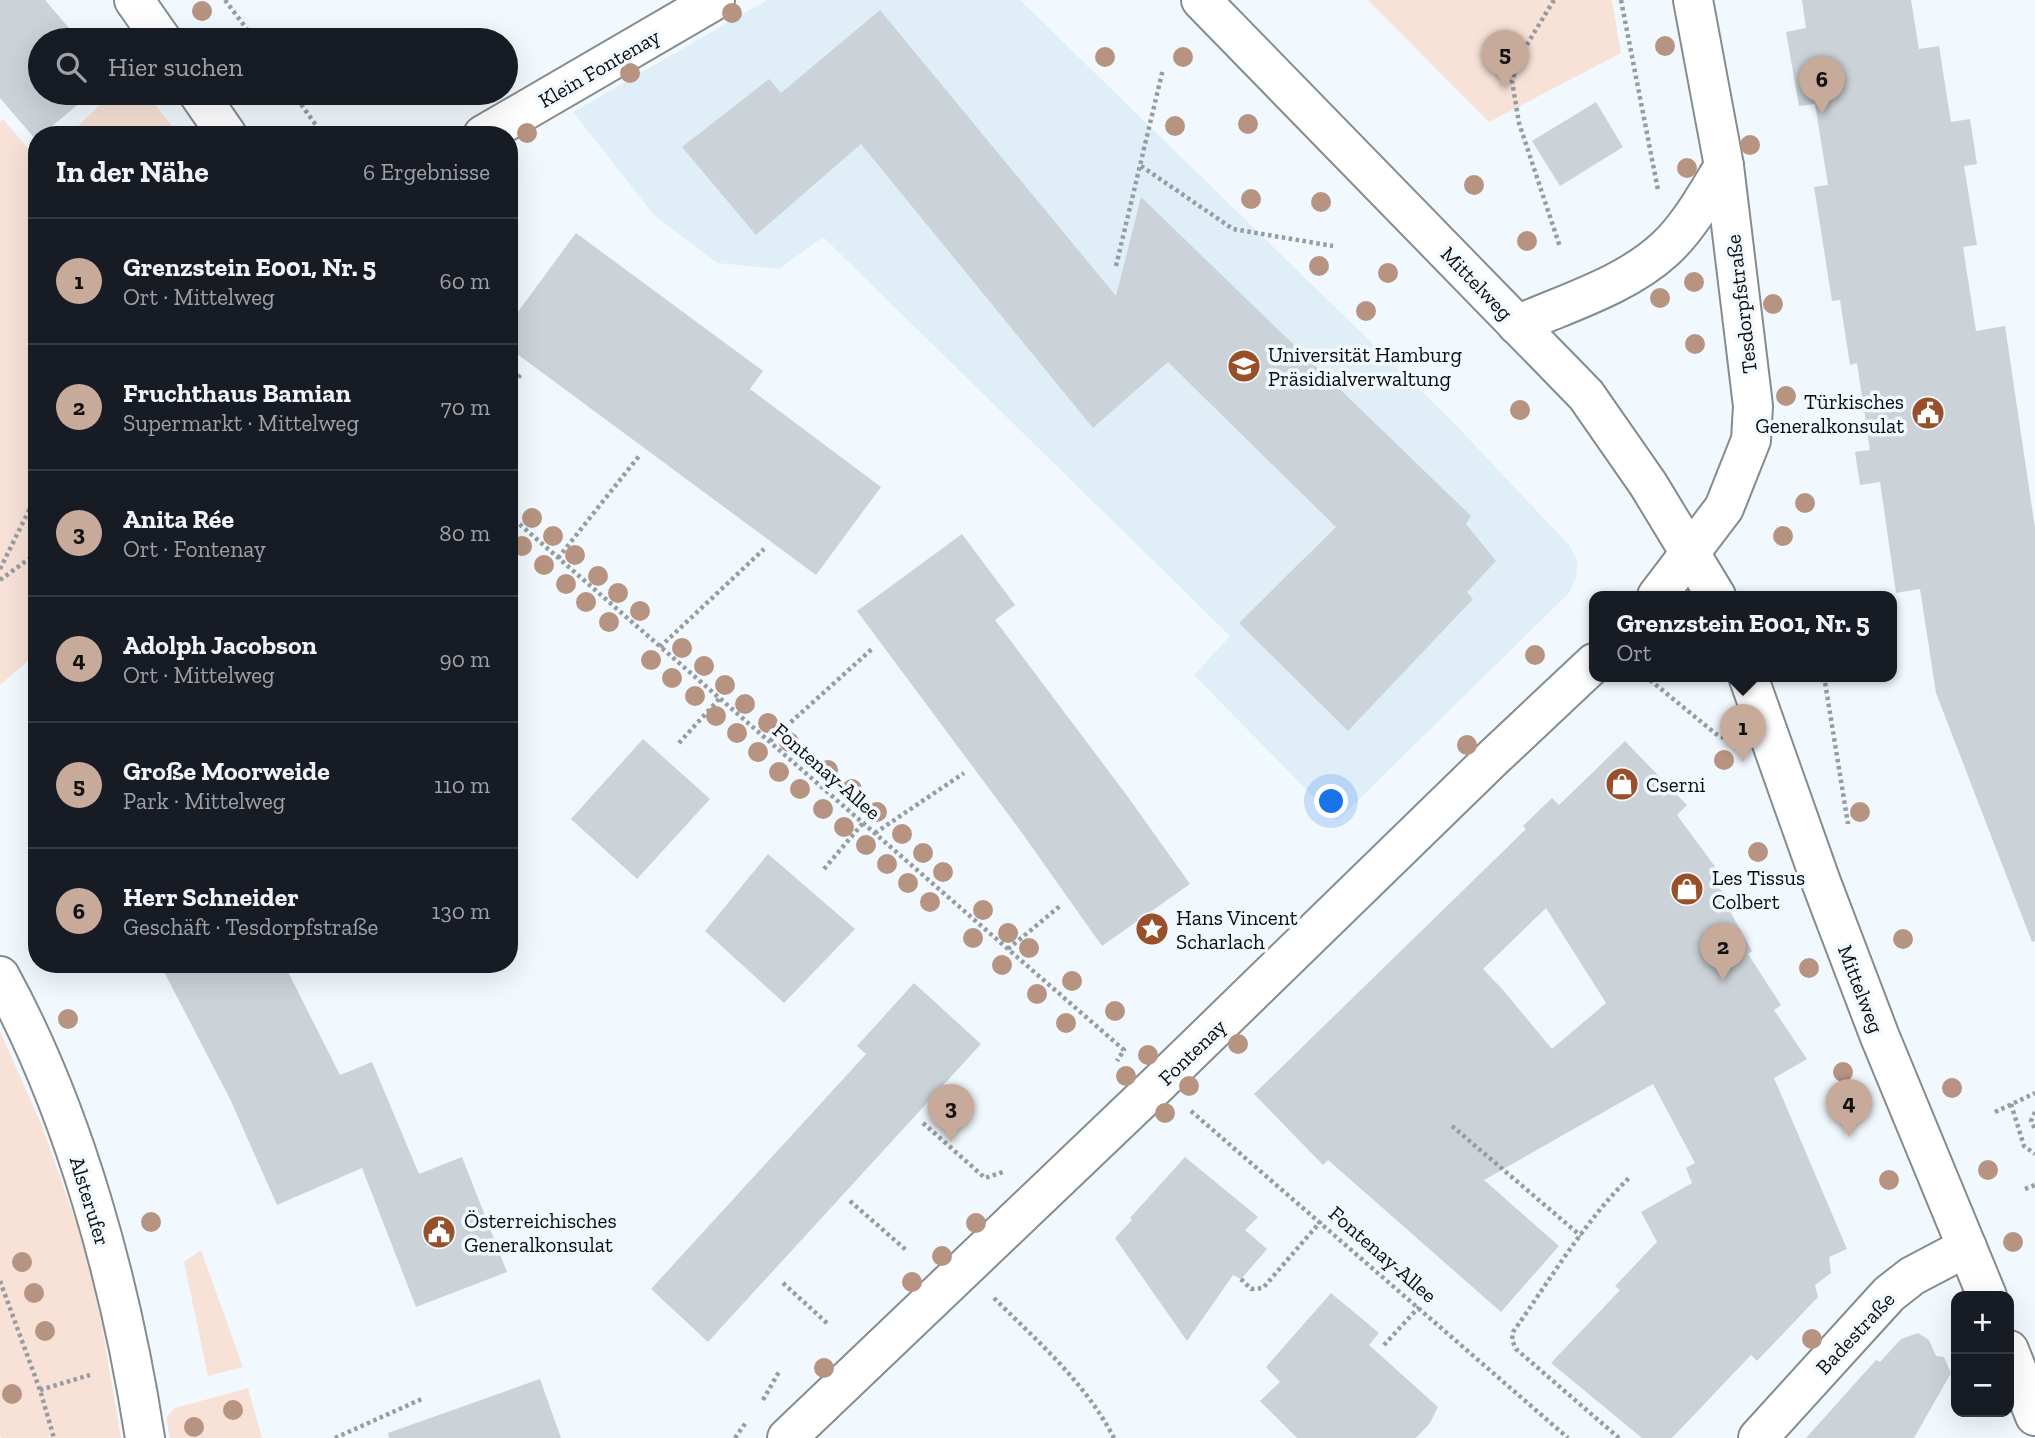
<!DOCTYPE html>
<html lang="de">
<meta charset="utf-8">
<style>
:root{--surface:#171b24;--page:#242831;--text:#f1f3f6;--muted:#9ea1a6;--line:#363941;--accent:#c8aa9a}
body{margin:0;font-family:"Zilla Slab",serif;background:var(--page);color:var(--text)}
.controls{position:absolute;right:21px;bottom:21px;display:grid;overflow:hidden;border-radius:14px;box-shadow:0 7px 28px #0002}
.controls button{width:63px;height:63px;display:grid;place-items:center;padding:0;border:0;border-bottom:2px solid var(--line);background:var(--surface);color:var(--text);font:35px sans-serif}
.you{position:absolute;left:1332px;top:802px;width:24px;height:24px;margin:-18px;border:5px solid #fff;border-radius:50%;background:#1a73e8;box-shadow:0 0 0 10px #1a73e833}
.badge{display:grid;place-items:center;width:46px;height:46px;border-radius:50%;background:var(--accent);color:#111;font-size:23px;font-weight:700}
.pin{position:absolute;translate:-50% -58px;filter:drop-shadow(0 2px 4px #0008)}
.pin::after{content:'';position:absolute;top:37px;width:24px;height:21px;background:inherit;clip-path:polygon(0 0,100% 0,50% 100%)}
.popup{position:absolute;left:1589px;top:591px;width:308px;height:91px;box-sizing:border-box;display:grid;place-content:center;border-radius:14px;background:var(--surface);filter:drop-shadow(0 2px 5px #0005);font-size:23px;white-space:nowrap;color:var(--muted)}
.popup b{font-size:26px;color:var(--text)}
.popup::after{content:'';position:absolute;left:50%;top:100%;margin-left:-14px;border:14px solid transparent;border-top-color:var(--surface)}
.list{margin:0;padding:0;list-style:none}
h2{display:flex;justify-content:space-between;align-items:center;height:91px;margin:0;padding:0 28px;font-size:30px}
h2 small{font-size:23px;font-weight:400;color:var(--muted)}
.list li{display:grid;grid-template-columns:46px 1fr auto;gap:21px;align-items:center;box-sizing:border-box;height:126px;padding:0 28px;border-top:2px solid var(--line)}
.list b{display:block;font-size:26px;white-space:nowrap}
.list p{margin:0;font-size:23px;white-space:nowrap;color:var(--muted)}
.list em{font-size:23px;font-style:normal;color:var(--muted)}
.icon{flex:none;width:38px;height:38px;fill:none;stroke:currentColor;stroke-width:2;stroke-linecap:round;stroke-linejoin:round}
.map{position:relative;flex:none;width:2035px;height:1438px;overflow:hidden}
.search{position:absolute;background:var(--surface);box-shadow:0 7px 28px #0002;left:28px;top:28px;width:490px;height:77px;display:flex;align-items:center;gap:18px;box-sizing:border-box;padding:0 24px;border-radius:38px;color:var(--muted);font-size:26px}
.panel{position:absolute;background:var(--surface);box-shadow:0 7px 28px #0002;left:28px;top:126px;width:490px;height:847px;border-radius:28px}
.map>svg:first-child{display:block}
.built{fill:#e0eef8}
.green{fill:#f8e2d8}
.building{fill:#cbd3d8;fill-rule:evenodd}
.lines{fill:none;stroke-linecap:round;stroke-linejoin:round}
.minor-casing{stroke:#858c90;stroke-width:42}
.tertiary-casing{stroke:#858c90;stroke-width:42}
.path{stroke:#969ca0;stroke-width:4.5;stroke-dasharray:3.5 3.5;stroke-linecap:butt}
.minor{stroke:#fff;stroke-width:38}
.tertiary{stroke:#fff;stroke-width:38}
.tree{fill:#b69481}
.labels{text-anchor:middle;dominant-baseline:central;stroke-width:7;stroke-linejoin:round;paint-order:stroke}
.street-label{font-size:21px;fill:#0b0e10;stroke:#f2f9fe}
.poi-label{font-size:21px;fill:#0b0e10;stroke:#f2f9fe;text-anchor:start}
</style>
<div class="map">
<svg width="2035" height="1438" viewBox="0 0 2035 1438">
<rect width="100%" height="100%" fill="#f2f9fe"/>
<polygon class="built" points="767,0 1020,0 1452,421 1570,546 1578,562 1576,577 1569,593 1337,821 1194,675 1230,636 823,237 779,269 717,263 654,215 573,112"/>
<g class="green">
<polygon points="1368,0 1612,0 1621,53 1489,122"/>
<polygon points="112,93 146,93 179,135 69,135"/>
<polygon points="3,119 37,159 37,653 0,685 0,122"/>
<polygon points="0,1031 42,1126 92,1267 121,1438 1,1438 0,1435"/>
<polygon points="201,1250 243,1367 208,1376 184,1262"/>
<polygon points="248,1388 262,1438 170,1438 166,1418 175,1408"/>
</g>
<g class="building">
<polygon points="0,0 45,0 79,40 40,40 40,93 92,93 41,135 37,135 36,140 0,98"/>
<polygon points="1802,0 1911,0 1919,49 1939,46 1951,122 1970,119 1977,164 1964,166 1977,245 1963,247 1976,331 2005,326 2035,528 2035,941 2032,942 1936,693 1920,589 1896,593 1880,482 1860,485 1855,452 1870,450 1857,363 1850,365 1840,300 1832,301 1814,187 1828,185 1815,104 1799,106 1786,32 1806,28"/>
<polygon points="880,10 1116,296 1141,197 1471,516 1466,524 1496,561 1467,592 1473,599 1348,731 1239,623 1336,527 1168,362 1093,428 861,144 756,235 682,147 769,79 781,93"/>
<polygon points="1596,102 1623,147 1560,186 1532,141"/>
<polygon points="576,233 763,371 750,389 881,487 816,575 509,348 509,324"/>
<polygon points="962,534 1015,605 995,620 1128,797 1190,884 1102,946 1022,833 857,611"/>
<polygon points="643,739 710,799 637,879 571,819"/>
<path d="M1625,741L1687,805L1677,815L1719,872L1712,880L1737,908L1731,913L1752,951L1748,954L1781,1005L1774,1010L1807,1059L1774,1078L1847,1249L1829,1257L1831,1273L1815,1285L1818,1297L1757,1361L1751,1355L1672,1438H1642L1551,1363L1620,1290L1615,1286L1657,1242L1641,1212L1692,1183L1686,1168L1695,1163L1653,1084L1484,1180L1559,1246L1501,1312L1328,1160L1323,1165L1254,1094L1526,829L1523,826L1552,798L1559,805ZM1546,908L1606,1003L1552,1049L1503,990L1483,969Z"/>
<polygon points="768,854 855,929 784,1003 705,931"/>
<polygon points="160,964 284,964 340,1075 372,1062 419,1174 462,1157 507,1272 416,1307 362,1168 277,1205 230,1099"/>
<polygon points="914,983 981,1044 708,1342 651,1289 866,1054 857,1046"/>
<polygon points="1185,1157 1258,1217 1245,1230 1267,1249 1241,1279 1233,1275 1187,1341 1115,1238 1132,1220 1130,1218"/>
<polygon points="1331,1293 1379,1333 1369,1345 1438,1407 1430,1423 1416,1438 1297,1438 1260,1401 1280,1382 1266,1367"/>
<polygon points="1918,1333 1929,1340 1936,1356 1944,1357 1951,1373 1914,1438 1806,1438 1876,1360 1880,1362 1901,1339"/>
<polygon points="540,1379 561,1438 389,1438 388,1433"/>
</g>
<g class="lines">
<defs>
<g id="minor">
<polyline points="134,0 162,40"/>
<polyline points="198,93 227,135"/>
<polyline points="483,135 715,0"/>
<path d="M1517,325C1566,303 1625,286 1665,249C1689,227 1707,194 1724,166"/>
<polyline points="1657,596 1724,508 1751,440 1753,406 1724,166 1693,0"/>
<path d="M0,976C75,1113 121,1283 145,1438"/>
<polyline points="787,1438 1159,1083 1493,758 1594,663"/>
<polyline points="1758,1438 1889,1294 1912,1276 1967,1247"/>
</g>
<g id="tertiary">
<polyline points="1201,0 1586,395 1648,484 1716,596"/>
<polyline points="1748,676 1821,882 1880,1037 1987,1296"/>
<polyline points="2009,1350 2035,1416"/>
</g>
</defs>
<use href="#minor" class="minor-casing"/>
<use href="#tertiary" class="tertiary-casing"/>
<g class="path">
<polyline points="225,0 255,40"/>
<polyline points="1554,0 1520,56 1512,81 1519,123 1560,247"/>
<polyline points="1621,0 1658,190"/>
<polyline points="293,93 323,135"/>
<polyline points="1141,166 1233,229 1333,246"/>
<polyline points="1116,266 1163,69"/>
<polyline points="509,388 522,373"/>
<polyline points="509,515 1124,1050 1117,1061"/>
<polyline points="558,558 639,456"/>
<polyline points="0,569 37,494"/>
<polyline points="0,580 37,553"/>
<polyline points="660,647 764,549"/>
<polyline points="1824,676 1848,824"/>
<polyline points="1650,680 1716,734 1724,738"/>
<polyline points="770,741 873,648"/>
<polyline points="679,743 720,698"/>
<polyline points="875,833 964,773"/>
<polyline points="824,869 863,823"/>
<polyline points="1008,949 1060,906"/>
<polyline points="2011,1104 2024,1146 2035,1154"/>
<polyline points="1191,1111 1568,1438"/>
<polyline points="1995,1112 2035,1093"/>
<polyline points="2035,1112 2031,1121 2035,1129"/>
<polyline points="923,1123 985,1178 1003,1172"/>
<polyline points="1452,1126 1581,1236"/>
<polyline points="2025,1189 2035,1185"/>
<polyline points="850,1201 906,1250"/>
<polyline points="1241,1279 1251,1289 1263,1288 1321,1221"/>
<polyline points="0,1281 40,1390 54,1438"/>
<polyline points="783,1283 829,1325"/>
<path d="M994,1298C1038,1342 1085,1382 1114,1438"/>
<polyline points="1384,1345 1419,1307"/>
<polyline points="40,1390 90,1375"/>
<polyline points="763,1400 780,1370"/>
<polyline points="335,1438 424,1398"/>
<polyline points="735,1438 747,1421"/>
<path d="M1619,1438L1516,1349L1512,1340L1513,1332C1548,1283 1586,1219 1629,1178"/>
</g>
<use href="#minor" class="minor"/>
<use href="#tertiary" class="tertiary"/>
</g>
<g class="tree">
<circle cx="202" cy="11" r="10"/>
<circle cx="732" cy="13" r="10"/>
<circle cx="1665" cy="46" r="10"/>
<circle cx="1105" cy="57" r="10"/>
<circle cx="1183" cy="57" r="10"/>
<circle cx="630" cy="73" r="10"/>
<circle cx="1248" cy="124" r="10"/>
<circle cx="1175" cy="126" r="10"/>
<circle cx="527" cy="133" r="10"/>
<circle cx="1750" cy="145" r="10"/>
<circle cx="1687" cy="168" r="10"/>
<circle cx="1474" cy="185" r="10"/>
<circle cx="1251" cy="199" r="10"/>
<circle cx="1321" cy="202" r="10"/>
<circle cx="1527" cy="241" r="10"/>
<circle cx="1319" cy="266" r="10"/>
<circle cx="1388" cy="273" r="10"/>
<circle cx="1694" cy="282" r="10"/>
<circle cx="1660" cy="298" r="10"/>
<circle cx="1773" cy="304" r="10"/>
<circle cx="1366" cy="311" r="10"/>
<circle cx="1695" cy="344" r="10"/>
<circle cx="1786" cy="396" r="10"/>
<circle cx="1520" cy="410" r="10"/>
<circle cx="1805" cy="503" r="10"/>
<circle cx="532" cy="518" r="10"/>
<circle cx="553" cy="536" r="10"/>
<circle cx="1783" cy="536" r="10"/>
<circle cx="522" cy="546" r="10"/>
<circle cx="575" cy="555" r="10"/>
<circle cx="544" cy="565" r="10"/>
<circle cx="598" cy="576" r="10"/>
<circle cx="566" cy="584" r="10"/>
<circle cx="618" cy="593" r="10"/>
<circle cx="586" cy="602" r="10"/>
<circle cx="640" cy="611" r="10"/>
<circle cx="609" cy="622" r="10"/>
<circle cx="682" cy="648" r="10"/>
<circle cx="1535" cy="655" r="10"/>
<circle cx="651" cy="660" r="10"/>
<circle cx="704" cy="666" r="10"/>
<circle cx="672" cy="678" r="10"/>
<circle cx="725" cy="685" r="10"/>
<circle cx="695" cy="696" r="10"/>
<circle cx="745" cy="704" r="10"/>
<circle cx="716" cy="716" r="10"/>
<circle cx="768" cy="723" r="10"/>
<circle cx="737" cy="733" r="10"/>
<circle cx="789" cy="742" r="10"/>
<circle cx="1467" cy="745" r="10"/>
<circle cx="758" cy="752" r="10"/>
<circle cx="1724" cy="760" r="10"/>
<circle cx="828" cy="770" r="10"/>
<circle cx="779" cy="772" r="10"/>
<circle cx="800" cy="789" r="10"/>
<circle cx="852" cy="789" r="10"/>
<circle cx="823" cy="809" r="10"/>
<circle cx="877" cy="812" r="10"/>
<circle cx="1860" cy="812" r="10"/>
<circle cx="844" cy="827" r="10"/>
<circle cx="902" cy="834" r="10"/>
<circle cx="866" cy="845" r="10"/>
<circle cx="1758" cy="852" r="10"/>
<circle cx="923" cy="853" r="10"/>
<circle cx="887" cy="864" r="10"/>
<circle cx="943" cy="872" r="10"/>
<circle cx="908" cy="883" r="10"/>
<circle cx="930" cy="902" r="10"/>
<circle cx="983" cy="910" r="10"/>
<circle cx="1008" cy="933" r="10"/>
<circle cx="973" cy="938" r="10"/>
<circle cx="1903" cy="939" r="10"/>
<circle cx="1029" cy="948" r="10"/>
<circle cx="1002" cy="965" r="10"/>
<circle cx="1809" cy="968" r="10"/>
<circle cx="1072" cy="981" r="10"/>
<circle cx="1037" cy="994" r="10"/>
<circle cx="1115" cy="1011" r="10"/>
<circle cx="68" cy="1019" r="10"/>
<circle cx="1066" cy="1023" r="10"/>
<circle cx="1238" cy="1044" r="10"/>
<circle cx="1148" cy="1055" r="10"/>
<circle cx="1843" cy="1072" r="10"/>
<circle cx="1126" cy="1076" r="10"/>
<circle cx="1189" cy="1086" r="10"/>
<circle cx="1952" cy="1088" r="10"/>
<circle cx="1165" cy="1113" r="10"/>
<circle cx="1988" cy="1170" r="10"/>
<circle cx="1889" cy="1180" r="10"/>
<circle cx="151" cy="1222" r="10"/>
<circle cx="976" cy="1223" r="10"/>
<circle cx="2013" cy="1242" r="10"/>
<circle cx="942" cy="1256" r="10"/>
<circle cx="22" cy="1262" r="10"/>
<circle cx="912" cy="1282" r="10"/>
<circle cx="34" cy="1293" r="10"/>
<circle cx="45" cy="1331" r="10"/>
<circle cx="1812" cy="1339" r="10"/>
<circle cx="824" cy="1368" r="10"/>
<circle cx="12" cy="1394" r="10"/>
<circle cx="233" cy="1410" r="10"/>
<circle cx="194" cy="1427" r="10"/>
</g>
<defs>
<symbol id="university-disc" viewBox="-11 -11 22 22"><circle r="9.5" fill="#975029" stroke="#f2f9fe"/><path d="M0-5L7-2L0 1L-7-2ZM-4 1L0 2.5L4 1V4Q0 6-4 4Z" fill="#fff"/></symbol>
<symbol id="civic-disc" viewBox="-11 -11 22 22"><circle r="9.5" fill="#975029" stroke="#f2f9fe"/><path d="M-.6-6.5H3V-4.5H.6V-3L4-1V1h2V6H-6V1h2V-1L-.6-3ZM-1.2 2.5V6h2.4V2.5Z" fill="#fff"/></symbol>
<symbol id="shop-disc" viewBox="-11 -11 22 22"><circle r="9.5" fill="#975029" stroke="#f2f9fe"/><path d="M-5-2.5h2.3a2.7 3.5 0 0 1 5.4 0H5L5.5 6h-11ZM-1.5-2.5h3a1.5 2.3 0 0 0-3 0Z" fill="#fff"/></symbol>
<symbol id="sight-disc" viewBox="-11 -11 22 22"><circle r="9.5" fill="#975029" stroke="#f2f9fe"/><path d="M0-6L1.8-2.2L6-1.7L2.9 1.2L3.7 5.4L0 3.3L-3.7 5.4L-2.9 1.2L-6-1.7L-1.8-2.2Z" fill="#fff"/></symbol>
</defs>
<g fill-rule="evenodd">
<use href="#university-disc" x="1225" y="347" width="38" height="38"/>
<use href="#civic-disc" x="1909" y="394" width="38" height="38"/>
<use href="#shop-disc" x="1603" y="765" width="38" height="38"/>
<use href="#shop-disc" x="1668" y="870" width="38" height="38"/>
<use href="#sight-disc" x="1133" y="910" width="38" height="38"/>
<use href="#civic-disc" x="420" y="1213" width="38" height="38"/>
</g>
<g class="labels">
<g class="street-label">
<text transform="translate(599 68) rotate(-30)">Klein Fontenay</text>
<text transform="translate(1477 283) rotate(46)">Mittelweg</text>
<text transform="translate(1741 304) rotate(-97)">Tesdorpfstraße</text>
<text transform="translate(827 771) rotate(41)">Fontenay-Allee</text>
<text transform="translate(1861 989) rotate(69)">Mittelweg</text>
<text transform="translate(1192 1052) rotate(-44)">Fontenay</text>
<text transform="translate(90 1201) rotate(73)">Alsterufer</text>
<text transform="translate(1383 1254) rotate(41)">Fontenay-Allee</text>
<text transform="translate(1855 1333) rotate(-47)">Badestraße</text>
</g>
<g class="poi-label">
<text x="1268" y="354">Universität Hamburg<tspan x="1268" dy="24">Präsidialverwaltung</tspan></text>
<text x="1904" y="401" text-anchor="end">Türkisches<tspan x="1904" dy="24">Generalkonsulat</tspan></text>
<text x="1646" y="784">Cserni</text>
<text x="1712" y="877">Les Tissus<tspan x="1712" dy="24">Colbert</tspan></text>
<text x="1176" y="917">Hans Vincent<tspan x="1176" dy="24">Scharlach</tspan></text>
<text x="464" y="1220">Österreichisches<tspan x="464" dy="24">Generalkonsulat</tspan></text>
</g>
</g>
</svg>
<div class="controls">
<button>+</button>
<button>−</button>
</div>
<div class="you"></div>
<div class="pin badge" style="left:1743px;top:762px">1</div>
<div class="popup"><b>Grenzstein E001, Nr. 5</b>Ort</div>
<div class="pin badge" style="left:1723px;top:981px">2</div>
<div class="pin badge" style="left:951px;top:1142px">3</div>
<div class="pin badge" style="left:1849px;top:1137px">4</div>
<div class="pin badge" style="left:1505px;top:88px">5</div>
<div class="pin badge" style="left:1822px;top:114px">6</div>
<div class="search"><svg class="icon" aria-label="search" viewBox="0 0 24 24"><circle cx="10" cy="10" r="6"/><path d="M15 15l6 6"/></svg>Hier suchen</div>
<section class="panel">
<h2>In der Nähe<small>6 Ergebnisse</small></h2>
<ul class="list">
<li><span class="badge">1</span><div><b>Grenzstein E001, Nr. 5</b><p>Ort · Mittelweg</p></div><em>60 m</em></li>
<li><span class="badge">2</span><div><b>Fruchthaus Bamian</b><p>Supermarkt · Mittelweg</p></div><em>70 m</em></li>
<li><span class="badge">3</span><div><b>Anita Rée</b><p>Ort · Fontenay</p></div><em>80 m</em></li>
<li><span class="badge">4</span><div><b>Adolph Jacobson</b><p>Ort · Mittelweg</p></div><em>90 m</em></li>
<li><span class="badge">5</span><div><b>Große Moorweide</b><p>Park · Mittelweg</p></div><em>110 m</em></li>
<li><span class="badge">6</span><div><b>Herr Schneider</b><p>Geschäft · Tesdorpfstraße</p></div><em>130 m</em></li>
</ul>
</section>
</div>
